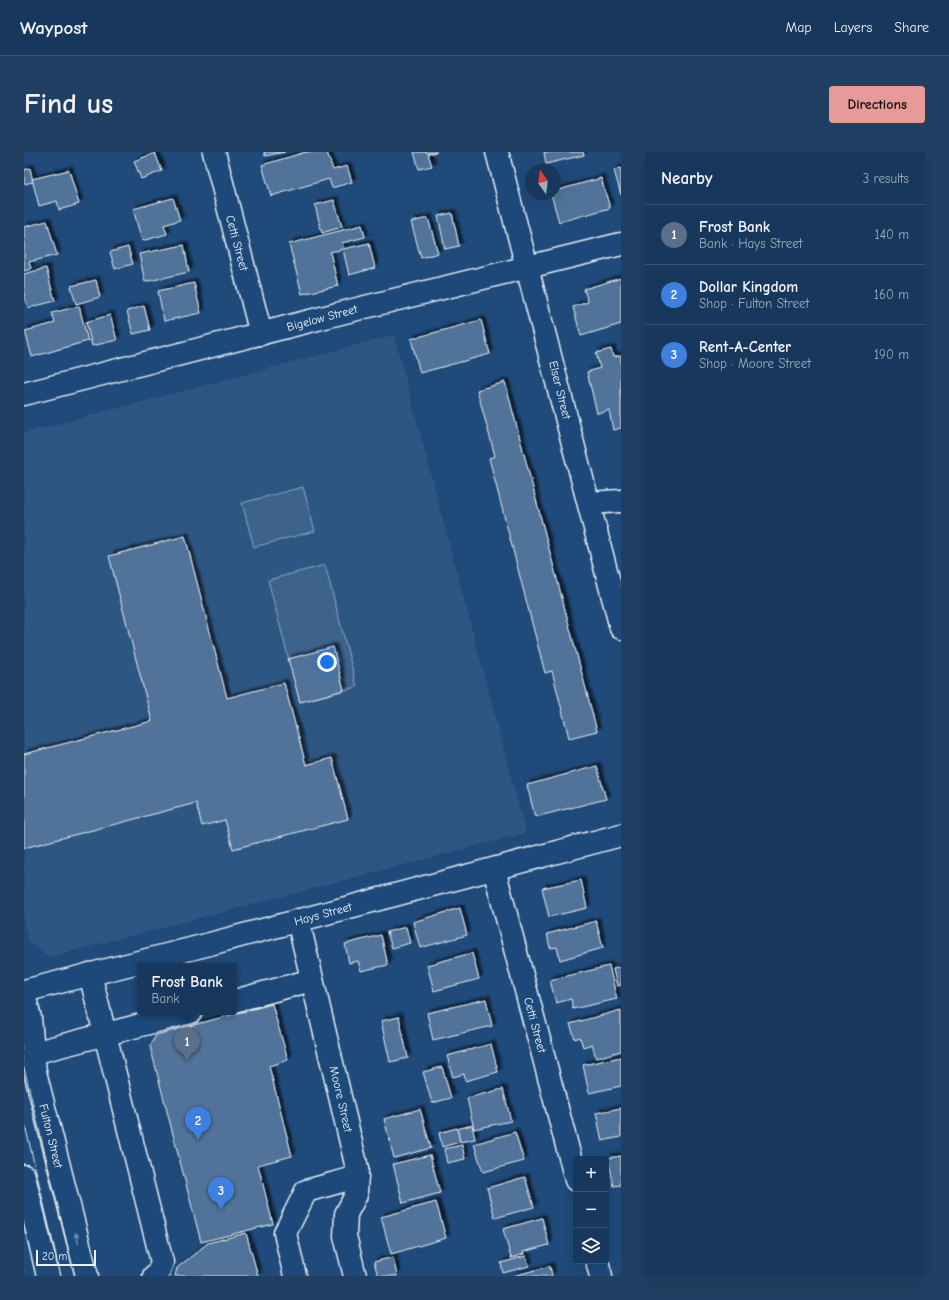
<!DOCTYPE html>
<meta charset="utf-8">
<style>
:root{--surface:#17385c;--page:#203f62;--text:#f1f3f6;--muted:#9eacbb;--line:#365272;--accent:#e69b98}
body{margin:0;font-family:"Comic Neue",sans-serif;background:var(--page);color:var(--text)}
.controls{position:absolute;right:12px;bottom:12px;display:grid;overflow:hidden;border-radius:4px;box-shadow:0 4px 16px #0002}
.controls button{width:36px;height:36px;display:grid;place-items:center;padding:0;border:0;border-bottom:1px solid var(--line);background:var(--surface);color:var(--text);font:20px sans-serif}
.compass{position:absolute;left:501px;top:12px;width:36px;height:36px;border-radius:50%;background:var(--surface);box-shadow:0 4px 16px #0002;rotate:346deg}
.scale{position:absolute;left:12px;bottom:10px;width:60px;box-sizing:border-box;padding-left:4px;border:2px solid #e8f1f8;border-top:0;font-size:11px;line-height:14px;white-space:nowrap;color:#e8f1f8;-webkit-text-stroke:3px #1f4a7a;paint-order:stroke}
.you{position:absolute;left:303px;top:510px;width:14px;height:14px;margin:-10px;border:3px solid #fff;border-radius:50%;background:#1a73e8;box-shadow:0 0 0 6px #1a73e833}
.badge{display:grid;place-items:center;width:26px;height:26px;border-radius:50%;background:var(--accent);color:#fff;font-size:13px;font-weight:700}
.pin{position:absolute;translate:-50% -33px;filter:drop-shadow(0 1px 2px #0008)}
.pin::after{content:'';position:absolute;top:21px;width:14px;height:12px;background:inherit;clip-path:polygon(0 0,100% 0,50% 100%)}
.popup{position:absolute;left:113px;top:811px;width:100px;height:52px;box-sizing:border-box;display:grid;place-content:center;border-radius:4px;background:var(--surface);filter:drop-shadow(0 1px 3px #0005);font-size:13px;white-space:nowrap;color:var(--muted)}
.popup b{font-size:15px;color:var(--text)}
.popup::after{content:'';position:absolute;left:50%;top:100%;margin-left:-8px;border:8px solid transparent;border-top-color:var(--surface)}
.list{margin:0;padding:0;list-style:none}
h2{display:flex;justify-content:space-between;align-items:center;height:52px;margin:0;padding:0 16px;font-size:17px}
h2 small{font-size:13px;font-weight:400;color:var(--muted)}
.list li{display:grid;grid-template-columns:26px 1fr auto;gap:12px;align-items:center;box-sizing:border-box;height:60px;padding:0 16px;border-top:1px solid var(--line)}
.list b{display:block;font-size:15px;white-space:nowrap}
.list p{margin:0;font-size:13px;white-space:nowrap;color:var(--muted)}
.list em{font-size:13px;font-style:normal;color:var(--muted)}
.icon{flex:none;width:22px;height:22px;fill:none;stroke:currentColor;stroke-width:2;stroke-linecap:round;stroke-linejoin:round}
.map{position:relative;flex:none;width:597px;height:1124px;overflow:hidden;border-radius:4px}
header{display:flex;align-items:center;gap:24px;box-sizing:border-box;height:56px;padding:0 20px;background:var(--surface);border-bottom:1px solid var(--line)}
header strong{font-size:19px}
nav{display:flex;gap:22px;margin-inline-start:auto;font-size:14px}
.intro{display:flex;align-items:center;justify-content:space-between;box-sizing:border-box;height:96px;padding:0 24px}
h1{margin:0;font-size:28px}
.button{padding:10px 18px;border-radius:4px;background:var(--accent);color:#111;font-size:14px;font-weight:700}
main{display:flex;gap:24px;padding:0 24px}
aside{flex:1;background:var(--surface);border-radius:4px;box-shadow:0 4px 16px #0002}
.map>svg:first-child{display:block}
.built{fill:#2e5683}
.green{fill:#3c628c;stroke:#92aac2}
.building{fill:#517399;stroke:#e8f1f8;filter:url(#shadow)}
.lines{fill:none;stroke-linecap:round;stroke-linejoin:round}
.minor-casing{stroke:#e8f1f8;stroke-width:25}
.major-casing{stroke:#e8f1f8;stroke-width:25}
.minor{stroke:#1f4a7a;stroke-width:22}
.major{stroke:#1f4a7a;stroke-width:22}
.tram{stroke:#e8f1f8;stroke-width:1}
.oneway{fill:#6f8dac}
.labels{text-anchor:middle;dominant-baseline:central;stroke-width:3;stroke-linejoin:round;paint-order:stroke}
.street-label{font-size:12px;fill:#e8f1f8;stroke:#1f4a7a}
</style>
<header>
<strong>Waypost</strong>
<nav><a>Map</a><a>Layers</a><a>Share</a></nav>
</header>
<div class="intro"><h1>Find us</h1><a class="button">Directions</a></div>
<main>
<div class="map">
<svg width="597" height="1124" viewBox="0 0 597 1124">
<defs>
<filter id="shadow"><feDropShadow dx="3.5" dy="-3.5" stdDeviation="1" flood-color="#0009"/></filter>
</defs>
<rect width="100%" height="100%" fill="#1f4a7a"/>
<filter id="ink" filterUnits="userSpaceOnUse"><feTurbulence type="fractalNoise" baseFrequency=".025" numOctaves="2"/><feDisplacementMap in="SourceGraphic" scale="8" xChannelSelector="R" yChannelSelector="G"/><feConvolveMatrix kernelMatrix="1 2 1 2 8 2 1 2 1" color-interpolation-filters="sRGB"/></filter>
<g filter="url(#ink)">
<polygon class="built" points="370,183 502,681 26,805 6,792 0,775 0,281"/>
<g class="green">
<polygon points="279,335 291,379 230,395 218,351"/>
<polygon points="301,413 333,535 276,550 244,428"/>
</g>
<g class="building">
<polygon points="240,0 261,0 241,4"/>
<polygon points="282,0 303,0 309,18 323,14 328,30 308,36 305,27 247,44 238,13"/>
<polygon points="390,0 413,0 404,2 408,14 395,17"/>
<polygon points="520,0 559,0 560,3 522,12"/>
<polygon points="131,1 138,19 117,27 110,9"/>
<polygon points="6,16 9,30 0,32 0,18"/>
<polygon points="597,16 597,43 590,18"/>
<polygon points="45,18 55,52 35,58 33,49 15,54 8,27"/>
<polygon points="577,26 586,56 535,70 527,42 531,42 531,39"/>
<polygon points="149,46 156,68 140,73 143,82 118,89 109,57"/>
<polygon points="310,48 318,75 298,81 291,53"/>
<polygon points="428,61 435,94 421,97 414,64"/>
<polygon points="404,66 414,101 397,106 387,70"/>
<polygon points="23,69 33,103 5,110 7,117 0,119 0,75"/>
<polygon points="338,73 341,85 318,91 320,97 306,100 314,134 278,142 265,92"/>
<polygon points="345,91 351,116 325,123 319,97"/>
<polygon points="160,93 165,120 121,130 115,102"/>
<polygon points="104,95 109,112 91,117 86,100"/>
<polygon points="22,116 31,149 4,156 0,142 0,122"/>
<polygon points="597,126 597,172 557,184 549,155 564,150 560,137"/>
<polygon points="72,128 76,145 52,152 47,134"/>
<polygon points="170,131 177,161 140,169 134,139"/>
<polygon points="55,154 64,189 8,205 1,179 31,171 28,161"/>
<polygon points="120,154 126,178 109,182 103,159"/>
<polygon points="86,163 93,188 68,194 62,170"/>
<polygon points="457,168 466,202 396,221 387,187"/>
<polygon points="587,197 589,205 597,204 597,276 589,278 585,258 573,261 563,220 576,216 572,201"/>
<polygon points="481,230 573,579 545,586 528,519 521,521 465,306 471,304 453,238"/>
<polygon points="161,384 203,546 260,531 282,613 308,606 324,667 209,697 201,668 178,674 172,651 0,696 0,602 128,569 85,404"/>
<polygon points="309,495 320,538 276,550 264,507"/>
<polygon points="573,614 582,647 511,665 503,633"/>
<polygon points="557,728 563,756 525,765 518,736"/>
<polygon points="436,756 443,783 396,796 389,770"/>
<polygon points="572,769 579,796 536,808 533,795 526,796 523,782"/>
<polygon points="382,775 386,791 368,796 363,780"/>
<polygon points="357,783 364,813 337,819 334,809 325,811 321,792"/>
<polygon points="448,801 455,827 410,839 403,813"/>
<polygon points="585,814 593,847 549,857 547,847 532,851 526,828"/>
<polygon points="597,815 597,833 593,834 589,817"/>
<polygon points="462,847 468,874 409,888 403,861"/>
<polygon points="248,852 264,908 245,914 268,1004 234,1013 249,1072 177,1090 126,894 132,883"/>
<polygon points="597,858 597,899 572,906 568,892 559,895 556,885 551,887 546,872"/>
<polygon points="375,865 384,906 366,910 357,869"/>
<polygon points="467,892 474,920 441,929 440,922 429,925 423,904"/>
<polygon points="597,905 597,934 565,941 559,913"/>
<polygon points="418,915 427,946 408,951 399,920"/>
<polygon points="479,937 487,969 450,977 443,946"/>
<polygon points="597,956 597,985 578,989 572,961"/>
<polygon points="396,957 407,996 370,1006 360,967"/>
<polygon points="448,973 451,987 436,990 433,977"/>
<polygon points="433,976 436,990 418,995 415,981"/>
<polygon points="491,980 500,1009 459,1020 450,992"/>
<polygon points="438,993 441,1007 423,1011 420,997"/>
<polygon points="406,1003 416,1041 379,1051 369,1012"/>
<polygon points="597,1004 597,1033 590,1034 584,1006"/>
<polygon points="501,1025 510,1055 471,1066 463,1036"/>
<polygon points="412,1050 422,1086 367,1102 357,1065"/>
<polygon points="518,1066 525,1093 499,1100 500,1102 487,1106 479,1077"/>
<polygon points="222,1081 234,1124 151,1124 153,1116 184,1091"/>
<polygon points="502,1104 505,1114 479,1121 477,1111"/>
<polygon points="369,1105 373,1124 354,1124 350,1110"/>
<polygon points="526,1114 528,1124 489,1124"/>
</g>
<g class="lines">
<defs>
<g id="minor">
<polyline points="190,0 237,182"/>
<polyline points="473,0 597,476"/>
<polyline points="0,242 317,161 597,92"/>
<polyline points="565,351 597,349"/>
<polyline points="470,717 552,1028"/>
<polyline points="274,768 333,1016 332,1043 322,1062 321,1084 331,1124"/>
<polyline points="66,822 138,1110 134,1121 130,1124"/>
<polyline points="0,839 182,793 597,683"/>
<polyline points="210,849 288,828"/>
<polyline points="9,901 167,860"/>
<polyline points="573,1109 577,1124"/>
<polyline points="271,1124 261,1081 282,1039 333,1025"/>
</g>
<g id="major">
<polyline points="0,842 6,866 11,920 63,1124"/>
<polyline points="0,1024 24,1124"/>
</g>
</defs>
<use href="#minor" class="minor-casing"/>
<use href="#major" class="major-casing"/>
<use href="#minor" class="minor"/>
<use href="#major" class="major"/>
<g class="tram">
<polyline points="0,916 51,1124"/>
<polyline points="0,969 37,1124"/>
</g>
</g>
<defs><path id="oneway-solid" d="M-6-.8H1V-3.2L6.5 0L1 3.2V.8H-6Z"/></defs>
<use class="oneway" href="#oneway-solid" transform="translate(53 1086) rotate(-104)"/>
</g>
<g class="labels">
<g class="street-label">
<text transform="translate(213 91) rotate(75)">Cetti Street</text>
<text transform="translate(298 166) rotate(-15)">Bigelow Street</text>
<text transform="translate(536 238) rotate(76)">Elser Street</text>
<text transform="translate(299 762) rotate(-15)">Hays Street</text>
<text transform="translate(511 873) rotate(75)">Cetti Street</text>
<text transform="translate(317 947) rotate(77)">Moore Street</text>
<text transform="translate(27 984) rotate(76)">Fulton Street</text>
</g>
</g>
</svg>
<div class="controls">
<button>+</button>
<button>−</button>
<button><svg class="icon" aria-label="layers" viewBox="0 0 24 24"><path d="M12 4l9 5-9 5-9-5zM3 14l9 5 9-5"/></svg></button>
</div>
<svg class="compass" viewBox="-18 -18 36 36"><path d="M0-13l5 13h-10z" fill="#e53935"/><path d="M0 13l5-13h-10z" fill="#9eacbb"/></svg>
<div class="scale">20 m</div>
<div class="you"></div>
<div class="pin badge" style="left:163px;top:909px;background:#5c6f8a">1</div>
<div class="popup"><b>Frost Bank</b>Bank</div>
<div class="pin badge" style="left:174px;top:988px;background:#3f7fe0">2</div>
<div class="pin badge" style="left:197px;top:1058px;background:#3f7fe0">3</div>
</div>
<aside>
<h2>Nearby<small>3 results</small></h2>
<ul class="list">
<li><span class="badge" style="background:#5c6f8a">1</span><div><b>Frost Bank</b><p>Bank · Hays Street</p></div><em>140 m</em></li>
<li><span class="badge" style="background:#3f7fe0">2</span><div><b>Dollar Kingdom</b><p>Shop · Fulton Street</p></div><em>160 m</em></li>
<li><span class="badge" style="background:#3f7fe0">3</span><div><b>Rent-A-Center</b><p>Shop · Moore Street</p></div><em>190 m</em></li>
</ul>
</aside>
</main>
